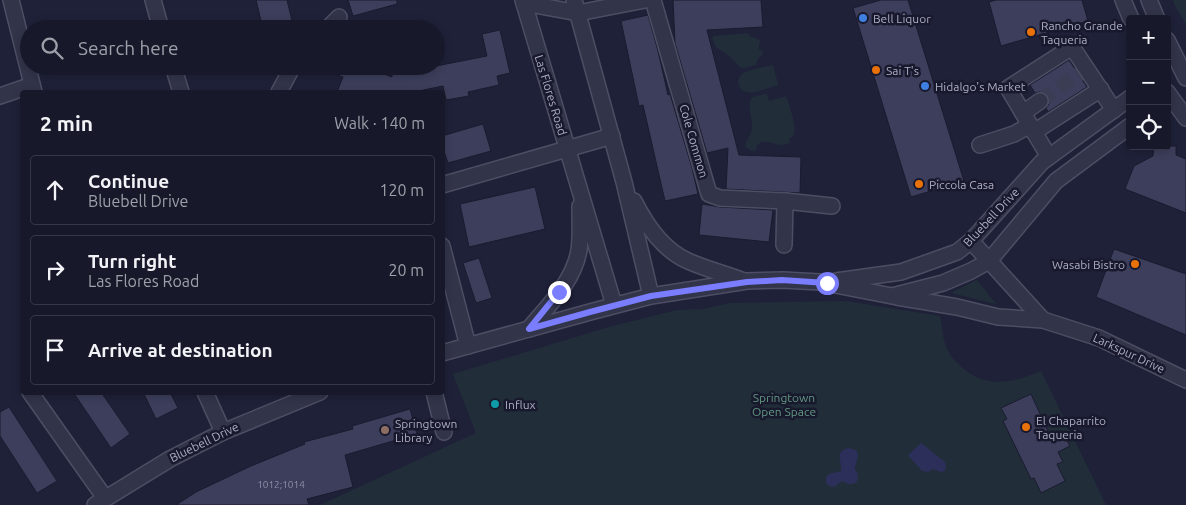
<!DOCTYPE html>
<meta charset="utf-8">
<style>
:root{--surface:#17192b;--page:#202233;--text:#f1f3f6;--muted:#9ea0a9;--line:#363847}
body{margin:0;font-family:Ubuntu,sans-serif;background:var(--page);color:var(--text)}
.controls{position:absolute;right:15px;top:15px;display:grid;overflow:hidden;border-radius:5px;box-shadow:0 2px 8px #0003}
.controls button{width:45px;height:45px;display:grid;place-items:center;padding:0;border:0;border-bottom:1px solid var(--line);background:var(--surface);color:var(--text);font:25px sans-serif}
.stop{position:absolute;width:15px;height:15px;margin:-11px;border:4px solid #797dfe;border-radius:50%;background:#fff}
.stop.end{background:#797dfe;border-color:#fff;box-shadow:0 1px 5px #0008}
.list{margin:0;padding:0;list-style:none}
h2{display:flex;justify-content:space-between;align-items:center;height:65px;margin:0;padding:0 20px;font-size:21px}
h2 small{font-size:16px;font-weight:400;color:var(--muted)}
.list li{display:grid;grid-template-columns:32px 1fr auto;gap:15px;align-items:center;box-sizing:border-box;height:70px;margin:0 10px 10px;padding:0 10px;border:1px solid var(--line);border-radius:5px}
.list b{display:block;font-size:19px;white-space:nowrap}
.list p{margin:0;font-size:16px;white-space:nowrap;color:var(--muted)}
.list em{font-size:16px;font-style:normal;color:var(--muted)}
.icon{flex:none;width:28px;height:28px;fill:none;stroke:currentColor;stroke-width:2;stroke-linecap:round;stroke-linejoin:round}
.map{position:relative;flex:none;width:1186px;height:505px;overflow:hidden}
.search{position:absolute;background:var(--surface);box-shadow:0 2px 8px #0003;left:20px;top:20px;width:425px;height:55px;display:flex;align-items:center;gap:12px;box-sizing:border-box;padding:0 18px;border-radius:28px;color:var(--muted);font-size:19px}
.panel{position:absolute;background:var(--surface);box-shadow:0 2px 8px #0003;left:20px;top:90px;width:425px;height:305px;border-radius:5px}
.map>svg:first-child{display:block}
.green{fill:#212e3a}
.water{fill:#2c2f5a}
.building{fill:#3d3e5b;stroke:#1a1b2f}
.lines{fill:none;stroke-linecap:round;stroke-linejoin:round}
.minor-tunnel{stroke:#3b3d55;stroke-width:15;stroke-dasharray:15 8;stroke-linecap:butt}
.minor-casing{stroke:#4d4e64;stroke-width:18}
.minor{stroke:#323449;stroke-width:15}
.route{stroke:#797dfe;stroke-width:6}
.shop-dot{fill:#3f7fe0;stroke:#18192d;stroke-width:2}
.food-dot{fill:#e8710a;stroke:#18192d;stroke-width:2}
.culture-dot{fill:#0f9aa8;stroke:#18192d;stroke-width:2}
.education-dot{fill:#8d6e63;stroke:#18192d;stroke-width:2}
.labels{text-anchor:middle;dominant-baseline:central;stroke-width:5;stroke-linejoin:round;paint-order:stroke}
.number-label{font-size:10px;fill:#9191ab}
.poi-label{font-size:12px;fill:#adadc6;stroke:#18192d;text-anchor:start}
.street-label{font-size:12px;fill:#adadc6;stroke:#18192d}
.park-label{font-size:12px;fill:#639882;stroke:#18192d}
</style>
<div class="map">
<svg width="1186" height="505" viewBox="0 0 1186 505">
<rect width="100%" height="100%" fill="#1f2139"/>
<g class="green">
<polygon points="1173,0 1186,0 1186,24 1174,4"/>
<path d="M748,33L750,36C755,39 758,37 761,42L759,44V50L763,51C763,56 760,55 758,59C756,61 757,63 756,65L744,68L740,67L729,56L716,47L712,38L714,36Z"/>
<path d="M773,65L778,84V85C770,87 754,94 747,92C736,90 736,76 745,72C754,69 764,67 773,65Z"/>
<path d="M765,94H767L769,101L786,96C790,108 796,122 794,135L789,139L790,143C786,144 784,145 781,145C770,144 760,135 755,151L750,150L746,147C745,140 751,136 752,129C753,117 746,108 752,97Z"/>
<polygon points="977,280 996,304 951,293"/>
<path d="M846,301L940,316C942,326 943,341 947,349C951,358 958,364 965,370C990,389 1014,382 1041,371L1106,505H320L476,433L453,374L609,327L677,310L702,309L731,303Z"/>
</g>
<g class="water">
<polygon points="921,443 945,462 946,466 945,471 941,472 933,469 928,472 922,471 908,455"/>
<path d="M848,448C865,450 855,460 855,469C859,474 860,485 850,484C847,484 845,482 842,481L834,487L829,486L826,483V477L829,474L841,471C843,461 833,453 848,448Z"/>
</g>
<g class="building">
<polygon points="256,0 287,0 294,29 263,29"/>
<polygon points="348,0 397,0 397,4 353,16"/>
<polygon points="673,0 761,0 763,27 707,30 739,155 801,157 800,193 726,189 728,148 707,153 675,43"/>
<polygon points="881,0 908,0 964,181 911,197 853,8"/>
<polygon points="996,0 1082,0 1088,21 1001,46 989,2"/>
<polygon points="648,15 658,51 668,95 670,94 692,168 698,194 665,201 643,105 639,106 621,21"/>
<polygon points="500,30 510,73 497,76 499,85 468,92 469,96 446,100 443,86 414,92 337,92 343,77 317,68 317,66 362,66 392,77 392,66 436,66 487,56 482,34"/>
<polygon points="1069,60 1087,87 1048,112 1046,108 1049,104 1049,100 1048,96 1043,92 1040,92 1035,93 1030,85"/>
<polygon points="483,124 491,151 448,163 442,145 442,136"/>
<polygon points="1154,146 1176,146 1176,155 1186,159 1186,213 1125,189 1134,166 1153,156"/>
<polygon points="535,187 545,229 469,247 460,204"/>
<polygon points="702,204 720,207 773,210 769,242 699,235"/>
<polygon points="1114,249 1186,274 1186,335 1096,297"/>
<polygon points="479,258 492,298 476,303 463,263"/>
<polygon points="73,392 101,392 130,434 111,448"/>
<polygon points="143,392 170,392 178,408 156,419"/>
<polygon points="1031,394 1052,440 1064,434 1070,446 1058,452 1063,462 1057,464 1065,481 1041,493 1034,478 1031,479 1003,421 1007,419 1001,408"/>
<polygon points="9,407 57,481 37,493 0,436 0,412"/>
<polygon points="410,409 417,434 345,455 353,487 307,499 309,505 176,505 196,492 251,466 305,444 304,442 353,429 352,426"/>
</g>
<g class="lines">
<polyline class="minor-tunnel" points="1040,101 1082,72"/>
<defs>
<g id="minor">
<polyline points="11,0 34,92"/>
<polyline points="153,0 161,29"/>
<polyline points="523,0 614,305"/>
<polyline points="574,0 624,182 651,296"/>
<polyline points="653,0 709,194 720,198 785,201 784,245"/>
<polyline points="1123,0 1131,19"/>
<polyline points="1149,0 1157,19"/>
<polyline points="524,3 578,13 645,0"/>
<polyline points="327,29 339,17"/>
<polyline points="1167,40 1186,78"/>
<polyline points="173,66 181,92"/>
<polyline points="279,92 293,66"/>
<polyline points="1167,92 1186,118"/>
<polyline points="0,96 32,85"/>
<polyline points="1023,113 1040,101"/>
<polyline points="1034,132 1101,89"/>
<polyline points="980,145 1014,134 1030,125"/>
<polyline points="1049,157 1008,88 1072,47 1114,110"/>
<polyline points="442,185 612,136"/>
<path d="M634,201C646,225 663,250 688,261C706,269 726,274 744,281"/>
<polyline points="785,201 832,206"/>
<polyline points="971,241 1043,320"/>
<polyline points="442,246 468,346"/>
<polyline points="836,281 901,272 957,252 971,241 1042,162 1130,98"/>
<polyline points="897,297 957,307 998,317 1043,320 1099,338 1186,380"/>
<path d="M529,329C548,306 574,281 579,250C581,236 580,221 580,206"/>
<polyline points="442,353 590,312 651,296 747,281 783,280 820,282 892,296 943,283 971,271 989,261 1056,181 1130,126"/>
<polyline points="30,392 105,498"/>
<polyline points="205,392 223,432"/>
<polyline points="434,392 444,432"/>
<polyline points="95,505 170,459 223,432 320,392"/>
</g>
</defs>
<use href="#minor" class="minor-casing"/>
<use href="#minor" class="minor"/>
</g>
<g class="lines">
<polyline class="route" points="559,292 529,329 590,312 651,296 747,282 782,280 827,283"/>
</g>
<g class="shop-dot">
<circle cx="863" cy="18" r="5"/>
<circle cx="925" cy="86" r="5"/>
</g>
<g class="food-dot">
<circle cx="1031" cy="32" r="5"/>
<circle cx="876" cy="70" r="5"/>
<circle cx="919" cy="184" r="5"/>
<circle cx="1135" cy="264" r="5"/>
<circle cx="1026" cy="427" r="5"/>
</g>
<circle class="culture-dot" cx="495" cy="404" r="5"/>
<circle class="education-dot" cx="385" cy="430" r="5"/>
<g class="labels">
<g class="number-label">
<text x="281" y="484">1012;1014</text>
</g>
<g class="poi-label">
<text x="873" y="18">Bell Liquor</text>
<text x="1041" y="25">Rancho Grande<tspan x="1041" dy="14">Taqueria</tspan></text>
<text x="886" y="70">Sai T's</text>
<text x="935" y="86">Hidalgo's Market</text>
<text x="929" y="184">Piccola Casa</text>
<text x="1125" y="264" text-anchor="end">Wasabi Bistro</text>
<text x="505" y="404">Influx</text>
<text x="1036" y="420">El Chaparrito<tspan x="1036" dy="14">Taqueria</tspan></text>
<text x="395" y="423">Springtown<tspan x="395" dy="14">Library</tspan></text>
</g>
<g class="street-label">
<text transform="translate(551 95) rotate(73)">Las Flores Road</text>
<text transform="translate(694 141) rotate(74)">Cole Common</text>
<text transform="translate(991 217) rotate(-47)">Bluebell Drive</text>
<text transform="translate(1129 353) rotate(25)">Larkspur Drive</text>
<text transform="translate(204 442) rotate(-26)">Bluebell Drive</text>
</g>
<g class="park-label">
<text x="784" y="397">Springtown<tspan x="784" dy="14">Open Space</tspan></text>
</g>
</g>
</svg>
<div class="controls">
<button>+</button>
<button>−</button>
<button><svg class="icon" aria-label="locate" viewBox="0 0 24 24"><circle cx="12" cy="12" r="6"/><path d="M12 2v4M12 18v4M2 12h4M18 12h4"/></svg></button>
</div>
<div class="stop" style="left:827px;top:283px"></div>
<div class="stop end" style="left:559px;top:292px"></div>
<div class="search"><svg class="icon" aria-label="search" viewBox="0 0 24 24"><circle cx="10" cy="10" r="6"/><path d="M15 15l6 6"/></svg>Search here</div>
<section class="panel">
<h2>2 min<small>Walk · 140 m</small></h2>
<ul class="list">
<li><svg class="icon" aria-label="ahead" viewBox="0 0 24 24"><path d="M12 20V5M6 11l6-6 6 6"/></svg><div><b>Continue</b><p>Bluebell Drive</p></div><em>120 m</em></li>
<li><svg class="icon" aria-label="right" viewBox="0 0 24 24"><path d="M7 20v-9h11M14 6l5 5-5 5"/></svg><div><b>Turn right</b><p>Las Flores Road</p></div><em>20 m</em></li>
<li><svg class="icon" aria-label="arrive" viewBox="0 0 24 24"><path d="M6 21V4h12l-3 4 3 4H6"/></svg><div><b>Arrive at destination</b></div></li>
</ul>
</section>
</div>
